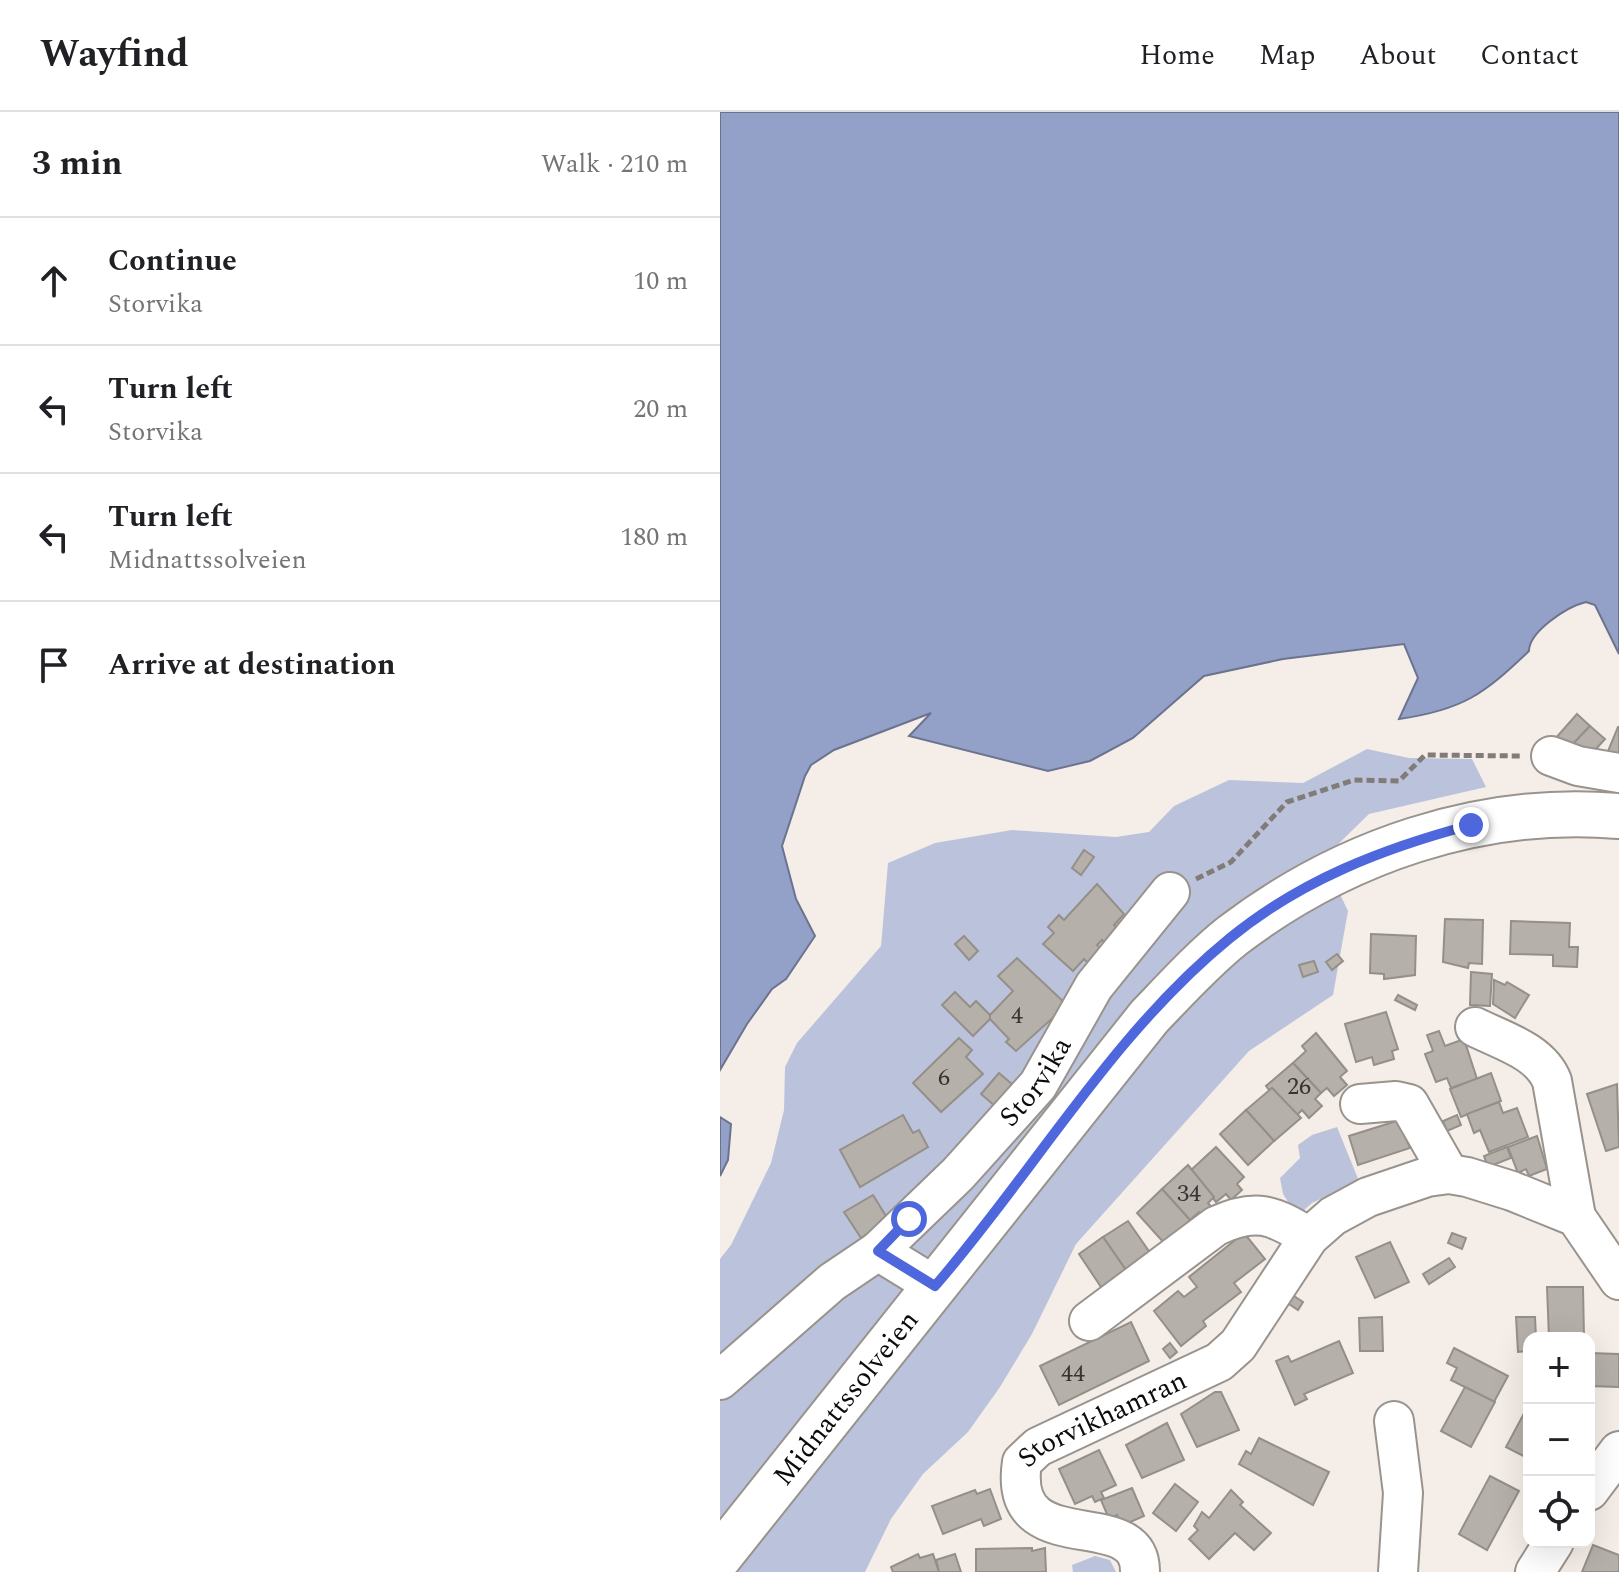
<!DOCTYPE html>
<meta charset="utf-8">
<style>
:root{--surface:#fff;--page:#f2f2f2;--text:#202124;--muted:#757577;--line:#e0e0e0}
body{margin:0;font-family:Spectral,serif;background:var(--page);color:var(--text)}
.controls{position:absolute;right:24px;bottom:24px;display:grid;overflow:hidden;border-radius:16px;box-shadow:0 8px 32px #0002}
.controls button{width:72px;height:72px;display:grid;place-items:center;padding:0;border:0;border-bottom:2px solid var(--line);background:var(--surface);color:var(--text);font:40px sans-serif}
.stop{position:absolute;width:24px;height:24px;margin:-18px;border:6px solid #4f67dc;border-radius:50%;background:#fff}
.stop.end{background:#4f67dc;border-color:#fff;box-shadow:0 2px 8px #0008}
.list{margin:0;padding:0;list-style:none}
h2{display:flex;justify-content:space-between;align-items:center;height:104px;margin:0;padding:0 32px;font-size:34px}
h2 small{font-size:26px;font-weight:400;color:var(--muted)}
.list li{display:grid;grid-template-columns:52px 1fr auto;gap:24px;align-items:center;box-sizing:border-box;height:128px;padding:0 32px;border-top:2px solid var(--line)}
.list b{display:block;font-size:30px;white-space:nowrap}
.list p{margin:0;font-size:26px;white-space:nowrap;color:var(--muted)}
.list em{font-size:26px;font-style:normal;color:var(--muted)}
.icon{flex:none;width:44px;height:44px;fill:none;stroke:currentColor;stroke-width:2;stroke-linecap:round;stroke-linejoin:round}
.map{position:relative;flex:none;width:899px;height:1460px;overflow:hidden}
header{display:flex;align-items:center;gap:48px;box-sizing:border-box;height:112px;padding:0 40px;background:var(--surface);border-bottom:2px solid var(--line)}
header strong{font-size:38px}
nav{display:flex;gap:44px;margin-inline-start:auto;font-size:28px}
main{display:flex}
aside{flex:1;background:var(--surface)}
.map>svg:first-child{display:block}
.green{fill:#bbc3dc}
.water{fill:#93a0c7;stroke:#6b738e;stroke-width:2}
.building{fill:#b6b0aa;stroke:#958f89;stroke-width:2}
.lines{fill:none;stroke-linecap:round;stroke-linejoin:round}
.minor-casing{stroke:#99938d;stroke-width:42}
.major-casing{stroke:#99938d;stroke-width:48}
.path{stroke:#817c78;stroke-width:5;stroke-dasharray:8 4;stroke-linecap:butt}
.minor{stroke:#fff;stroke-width:38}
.major{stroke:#fff;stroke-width:44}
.route{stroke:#4f67dc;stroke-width:10}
.labels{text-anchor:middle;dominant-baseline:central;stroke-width:7;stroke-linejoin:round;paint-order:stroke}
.number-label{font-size:24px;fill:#373431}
.street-label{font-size:28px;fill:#0d0b09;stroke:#fefdfb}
</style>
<header>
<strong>Wayfind</strong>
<nav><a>Home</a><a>Map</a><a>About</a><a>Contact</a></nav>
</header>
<main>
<aside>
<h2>3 min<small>Walk · 210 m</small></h2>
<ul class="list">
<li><svg class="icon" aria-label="ahead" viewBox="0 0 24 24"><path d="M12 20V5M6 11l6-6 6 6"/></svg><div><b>Continue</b><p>Storvika</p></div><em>10 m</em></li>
<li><svg class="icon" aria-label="left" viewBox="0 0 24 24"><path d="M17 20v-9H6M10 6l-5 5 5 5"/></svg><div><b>Turn left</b><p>Storvika</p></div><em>20 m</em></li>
<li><svg class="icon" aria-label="left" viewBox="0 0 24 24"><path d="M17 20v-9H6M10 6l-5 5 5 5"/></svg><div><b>Turn left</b><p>Midnattssolveien</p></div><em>180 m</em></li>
<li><svg class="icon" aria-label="arrive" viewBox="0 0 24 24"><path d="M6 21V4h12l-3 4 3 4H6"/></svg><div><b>Arrive at destination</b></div></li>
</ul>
</aside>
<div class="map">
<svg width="899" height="1460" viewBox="0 0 899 1460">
<rect width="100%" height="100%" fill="#f5eee8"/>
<g class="green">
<polygon points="647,637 689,646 752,647 766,675 649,702 603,747 628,799 613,883 529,939 356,1132 312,1222 280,1275 248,1320 203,1362 171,1407 145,1460 0,1460 0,1147 11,1133 51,1051 64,998 65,955 77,931 161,834 168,751 215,731 292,718 396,725 429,720 454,694 509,668 583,671"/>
<polygon points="617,1015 639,1069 592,1091 577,1104 563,1082 560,1066 580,1046 578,1033 592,1023"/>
<polygon points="375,1444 390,1448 396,1460 353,1460 352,1453"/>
</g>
<g class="water">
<path d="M0,0H899V542L875,493L866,490C846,495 809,520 809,539C764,582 743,598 679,607L698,566L684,532L563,547L484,564L413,626L370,649L328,659L189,624L211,601L114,638L91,653L85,664L62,734L76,787L95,824L66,867L52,877L27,912L0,958Z"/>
<polygon points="0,1005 11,1012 8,1048 0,1064"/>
</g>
<g class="building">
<polygon points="857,602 870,614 851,634 834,628"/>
<polygon points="870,614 885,627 866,648 851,634"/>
<polygon points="898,615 899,615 899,650 886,644"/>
<polygon points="364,738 374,745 361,763 352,756"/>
<polygon points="377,772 404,802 394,813 402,821 386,832 382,828 377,833 384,840 371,854 364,847 353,859 323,832 334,821 328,815 339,803 344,808"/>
<polygon points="725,807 763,808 762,852 749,851 748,856 723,850"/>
<polygon points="791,809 850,811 849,835 858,835 857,855 833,854 833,843 790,842"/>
<polygon points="651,822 696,824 695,863 664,867 664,862 650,861"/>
<polygon points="244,824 258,839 249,848 235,832"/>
<polygon points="617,842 623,849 612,858 606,850"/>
<polygon points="297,846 347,893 296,939 286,930 289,927 268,905 293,879 278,864"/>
<polygon points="594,849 598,860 583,865 579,853"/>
<polygon points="751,860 772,862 770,894 750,893"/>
<polygon points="774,868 785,873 787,870 809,883 795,906 773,892"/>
<polygon points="235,880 250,895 256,889 270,903 270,907 253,924 222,893"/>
<polygon points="678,883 697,893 695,898 675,888"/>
<polygon points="666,900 678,937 672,939 674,947 654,953 652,945 636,950 625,912"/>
<polygon points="719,919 725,934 744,927 757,967 731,976 727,966 716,970 705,942 713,939 707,923"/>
<polygon points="596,921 627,959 620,965 627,973 614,984 607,976 601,981 573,951 586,939 582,934"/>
<polygon points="239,926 252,938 246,945 263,962 221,1000 193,971"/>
<polygon points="573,951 601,981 595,987 602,994 589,1006 582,998 577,1003 552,976 549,978 546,974"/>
<polygon points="279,961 301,980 283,1001 261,982"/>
<polygon points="771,961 781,989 741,1005 730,977"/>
<polygon points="897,972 899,1035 886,1039 867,982"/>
<polygon points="552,976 581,1006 554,1029 526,998"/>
<polygon points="779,990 783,1001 797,996 808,1025 769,1040 760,1018 754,1021 747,1002"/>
<polygon points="526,998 554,1029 528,1053 500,1022"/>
<polygon points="183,1003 193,1021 199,1018 208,1035 140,1075 120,1038"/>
<polygon points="737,1003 741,1013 727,1019 723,1009"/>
<polygon points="686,1006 692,1024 686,1026 690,1036 638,1053 629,1024"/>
<polygon points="817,1024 827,1057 809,1064 806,1057 798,1061 788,1035"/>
<polygon points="496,1035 524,1065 517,1072 522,1078 511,1088 506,1082 496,1090 470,1059"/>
<polygon points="787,1035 791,1046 768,1055 764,1044"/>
<polygon points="468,1053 494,1085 488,1091 493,1097 484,1105 479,1100 470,1108 442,1077"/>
<polygon points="442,1077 470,1108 465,1113 470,1118 445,1132 417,1101"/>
<polygon points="153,1083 169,1109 141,1126 124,1100"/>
<polygon points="408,1109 433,1145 408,1161 383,1125"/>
<polygon points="524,1121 545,1147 514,1171 521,1180 483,1209 486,1214 461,1234 434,1199 458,1179 464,1185 477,1175 469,1165"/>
<polygon points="732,1121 746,1126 742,1137 728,1131"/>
<polygon points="383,1125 408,1161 383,1178 359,1142"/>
<polygon points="670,1130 689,1170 655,1186 636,1145"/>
<polygon points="729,1146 735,1155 709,1172 703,1162"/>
<polygon points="827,1175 863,1175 864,1226 829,1226"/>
<polygon points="571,1182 583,1190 578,1198 566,1190"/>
<polygon points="662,1205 663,1239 640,1239 639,1206"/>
<polygon points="796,1205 815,1205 816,1226 809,1226 809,1239 798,1240"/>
<polygon points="411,1210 429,1249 339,1293 320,1254"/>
<polygon points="619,1229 633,1261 584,1282 587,1287 575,1293 556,1249 568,1244 571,1250"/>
<polygon points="450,1231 457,1240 450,1246 443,1237"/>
<polygon points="734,1236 788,1264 774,1290 731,1268 737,1256 727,1251"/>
<polygon points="870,1241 899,1242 899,1275 869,1274"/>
<polygon points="745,1275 775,1290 751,1335 721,1319"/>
<polygon points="495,1280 501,1280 519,1318 477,1335 461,1302"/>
<polygon points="809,1292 809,1347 786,1335"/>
<polygon points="447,1311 464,1348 422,1366 406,1333"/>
<polygon points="539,1326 609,1360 593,1393 519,1352 526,1339 531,1342"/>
<polygon points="379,1338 396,1373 381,1380 384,1386 375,1390 372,1384 355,1392 339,1357"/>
<polygon points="770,1364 799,1379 767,1438 739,1422"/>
<polygon points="455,1372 478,1390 456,1419 433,1401"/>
<polygon points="412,1376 424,1404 401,1414 397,1403 389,1407 381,1388"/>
<polygon points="270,1377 281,1407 264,1414 261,1407 223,1422 212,1394 255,1378 257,1382"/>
<polygon points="511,1378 523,1390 520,1393 551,1421 534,1438 515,1421 489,1447 469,1427 478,1418 474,1414 482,1400 489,1406"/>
<polygon points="873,1433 899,1443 899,1460 862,1460"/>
<polygon points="312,1436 312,1439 325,1436 326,1460 256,1460 256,1437"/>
<polygon points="198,1442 200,1446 213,1442 219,1460 173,1460 171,1455"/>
<polygon points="235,1442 241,1460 219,1460 216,1448"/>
</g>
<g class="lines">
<defs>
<g id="minor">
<polyline points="831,644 858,654 899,661"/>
<path d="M755,915C783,929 820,939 832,969L856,1105"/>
<polyline points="640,992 676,989 689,992 729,1062"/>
<path id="s1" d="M158,1139L238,1062L318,973L374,874L450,780"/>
<path d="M369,1209L496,1114C536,1095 553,1103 589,1125"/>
<polyline points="0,1268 112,1170 158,1139 215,1174"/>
<polyline points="674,1309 683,1381 678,1460"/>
<polyline points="869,1379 899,1339"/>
<path id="s2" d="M420,1460C421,1389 286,1453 302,1350L318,1335L499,1250L518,1233L589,1125L613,1104L648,1085L707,1065L729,1062L747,1065L792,1079L856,1105L899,1168"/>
<polyline points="815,1460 834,1430"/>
</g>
<g id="major">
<path id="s3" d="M0,1444L429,905C456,877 482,848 512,824C622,740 760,692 899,704"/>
</g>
</defs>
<use href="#minor" class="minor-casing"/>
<use href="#major" class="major-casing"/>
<polyline class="path" points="476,767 511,750 567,690 634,668 679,669 705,643 802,644"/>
<use href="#minor" class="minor"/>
<use href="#major" class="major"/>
</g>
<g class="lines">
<path class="route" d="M189,1107L158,1139L215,1174C314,1060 392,922 510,826C581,768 664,736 751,713"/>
</g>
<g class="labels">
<g class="number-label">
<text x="297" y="904">4</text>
<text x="224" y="966">6</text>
<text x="579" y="975">26</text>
<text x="469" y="1082">34</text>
<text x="353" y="1262">44</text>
</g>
<g class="street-label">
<text stroke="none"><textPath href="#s1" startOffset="232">Storvika</textPath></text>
<text stroke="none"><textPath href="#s3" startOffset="202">Midnattssolveien</textPath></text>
<text stroke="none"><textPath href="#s2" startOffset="278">Storvikhamran</textPath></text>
</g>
</g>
</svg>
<div class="controls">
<button>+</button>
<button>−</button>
<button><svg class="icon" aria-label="locate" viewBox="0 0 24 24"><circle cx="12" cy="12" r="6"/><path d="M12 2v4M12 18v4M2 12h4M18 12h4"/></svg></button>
</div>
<div class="stop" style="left:189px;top:1107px"></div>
<div class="stop end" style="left:751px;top:713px"></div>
</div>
</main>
